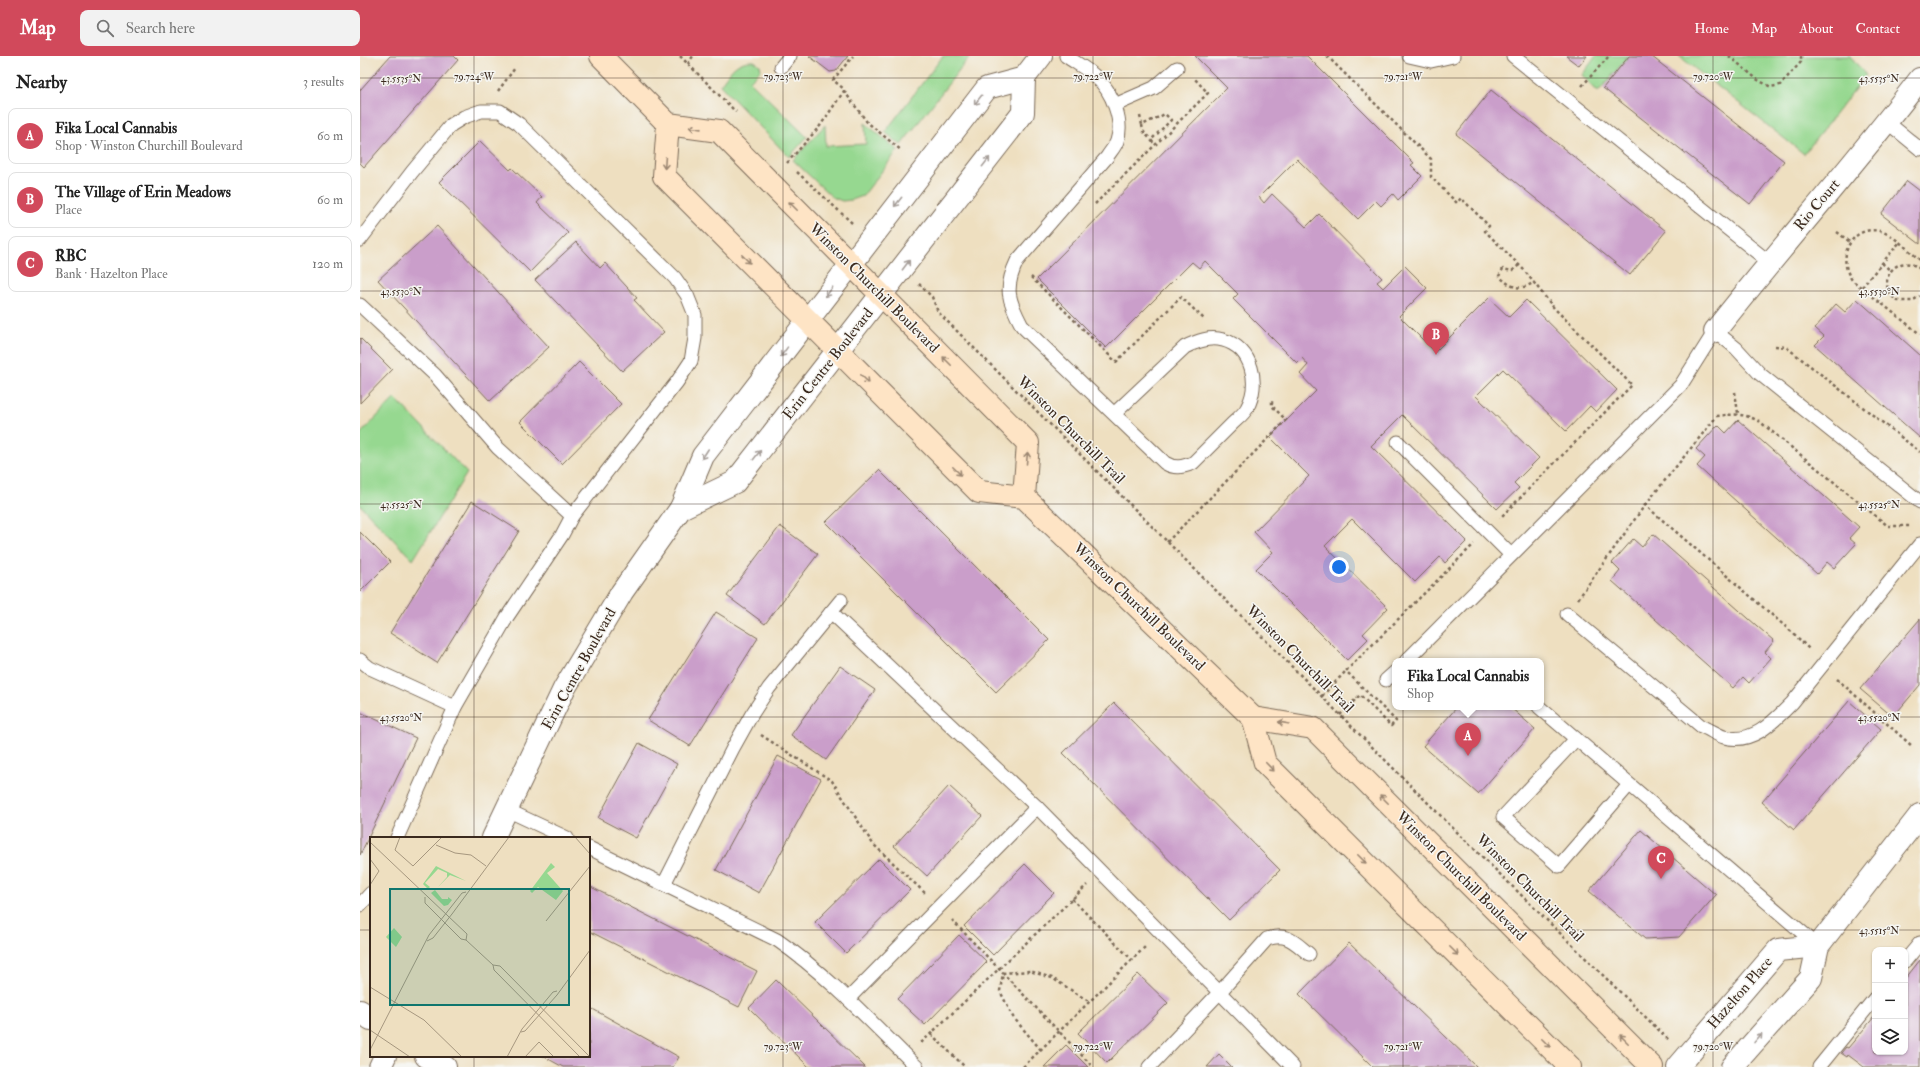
<!DOCTYPE html>
<meta charset="utf-8">
<style>
:root{--surface:#fff;--page:#f2f2f2;--text:#222;--muted:#767676;--line:#e0e0e0;--accent:#d1495b}
body{margin:0;font-family:"IM FELL Double Pica",serif;background:var(--page);color:var(--text)}
.controls{position:absolute;right:12px;bottom:12px;display:grid;overflow:hidden;border-radius:8px;box-shadow:0 1px 3px #0004}
.controls button{width:36px;height:36px;display:grid;place-items:center;padding:0;border:0;border-bottom:1px solid var(--line);background:var(--surface);color:var(--text);font:20px sans-serif}
.you{position:absolute;left:979px;top:511px;width:14px;height:14px;margin:-10px;border:3px solid #fff;border-radius:50%;background:#1a73e8;box-shadow:0 0 0 6px #1a73e833}
.badge{display:grid;place-items:center;width:26px;height:26px;border-radius:50%;background:var(--accent);color:#fff;font-size:13px;font-weight:700}
.pin{position:absolute;translate:-50% -33px;filter:drop-shadow(0 1px 2px #0008)}
.pin::after{content:'';position:absolute;top:21px;width:14px;height:12px;background:inherit;clip-path:polygon(0 0,100% 0,50% 100%)}
.popup{position:absolute;left:1032px;top:602px;width:152px;height:52px;box-sizing:border-box;display:grid;place-content:center;border-radius:8px;background:var(--surface);filter:drop-shadow(0 1px 3px #0005);font-size:13px;white-space:nowrap;color:var(--muted)}
.popup b{font-size:15px;color:var(--text)}
.popup::after{content:'';position:absolute;left:50%;top:100%;margin-left:-8px;border:8px solid transparent;border-top-color:var(--surface)}
.list{margin:0;padding:0;list-style:none}
h2{display:flex;justify-content:space-between;align-items:center;height:52px;margin:0;padding:0 16px;font-size:17px}
h2 small{font-size:13px;font-weight:400;color:var(--muted)}
.list li{display:grid;grid-template-columns:26px 1fr auto;gap:12px;align-items:center;box-sizing:border-box;height:56px;margin:0 8px 8px;padding:0 8px;border:1px solid var(--line);border-radius:8px}
.list b{display:block;font-size:15px;white-space:nowrap}
.list p{margin:0;font-size:13px;white-space:nowrap;color:var(--muted)}
.list em{font-size:13px;font-style:normal;color:var(--muted)}
.icon{flex:none;width:22px;height:22px;fill:none;stroke:currentColor;stroke-width:2;stroke-linecap:round;stroke-linejoin:round}
.map{position:relative;flex:none;width:1560px;height:1011px;overflow:hidden}
header{display:flex;align-items:center;gap:24px;box-sizing:border-box;height:56px;padding:0 20px;background:var(--accent);color:#fff}
header strong{font-size:19px}
nav{display:flex;gap:22px;margin-inline-start:auto;font-size:14px}
.search{width:280px;height:36px;background:var(--page);display:flex;align-items:center;gap:10px;box-sizing:border-box;padding:0 14px;border-radius:8px;color:var(--muted);font-size:15px}
main{display:flex}
aside{flex:1;background:var(--surface)}
.map>svg:first-child{display:block}
.green{fill:#96d890;stroke:#688157}
.building{fill:#ca9eca}
.lines{fill:none;stroke-linecap:round;stroke-linejoin:round}
.service-casing{stroke:#7a6957;stroke-width:15}
.minor-casing{stroke:#7a6957;stroke-width:24}
.tertiary-casing{stroke:#7a6957;stroke-width:24}
.secondary-casing{stroke:#7a6957;stroke-width:24}
.path{stroke:#7a6957;stroke-width:2.5;stroke-dasharray:3 3;stroke-linecap:butt}
.service{stroke:#fff;stroke-width:13}
.minor{stroke:#fff;stroke-width:22}
.tertiary{stroke:#fff;stroke-width:22}
.secondary{stroke:#fee4c5;stroke-width:22}
.oneway{stroke:#a79f9a}
.oneway2{stroke:#9c8772}
.ticks{fill:none;stroke:#3b2a1e;stroke-width:1;stroke-opacity:0.45}
.labels{text-anchor:middle;dominant-baseline:central;stroke-width:3;stroke-linejoin:round;paint-order:stroke}
.street-label{font-size:15px;fill:#3b2a1e;stroke:#f6f6f2}
.inset-road{fill:none;stroke:#a6977f;stroke-width:1}
.view{fill:#0f766e;fill-opacity:0.15;stroke:#0f766e;stroke-width:2}
.inset-edge{fill:none;stroke:#3b2a1e;stroke-width:2}
.ticks-label{font-size:10px;text-anchor:middle;fill:#3b2a1e;stroke:#f6f6f2;stroke-width:3;stroke-linejoin:round;paint-order:stroke}
</style>
<header>
<strong>Map</strong>
<div class="search"><svg class="icon" aria-label="search" viewBox="0 0 24 24"><circle cx="10" cy="10" r="6"/><path d="M15 15l6 6"/></svg>Search here</div>
<nav><a>Home</a><a>Map</a><a>About</a><a>Contact</a></nav>
</header>
<main>
<aside>
<h2>Nearby<small>3 results</small></h2>
<ul class="list">
<li><span class="badge">A</span><div><b>Fika Local Cannabis</b><p>Shop · Winston Churchill Boulevard</p></div><em>60 m</em></li>
<li><span class="badge">B</span><div><b>The Village of Erin Meadows</b><p>Place</p></div><em>60 m</em></li>
<li><span class="badge">C</span><div><b>RBC</b><p>Bank · Hazelton Place</p></div><em>120 m</em></li>
</ul>
</aside>
<div class="map">
<svg width="1560" height="1011" viewBox="0 0 1560 1011">
<rect width="100%" height="100%" fill="#f6f6f2"/>
<filter id="ink" filterUnits="userSpaceOnUse"><feTurbulence type="fractalNoise" baseFrequency=".025" numOctaves="2"/><feDisplacementMap in="SourceGraphic" scale="8" xChannelSelector="R" yChannelSelector="G"/><feConvolveMatrix kernelMatrix="1 2 1 2 8 2 1 2 1" color-interpolation-filters="sRGB"/></filter>
<filter id="wash" filterUnits="userSpaceOnUse"><feTurbulence type="fractalNoise" baseFrequency=".012" numOctaves="4" result="noise"/><feDisplacementMap in="SourceGraphic" scale="16" xChannelSelector="R" yChannelSelector="G"/><feGaussianBlur stdDeviation="0.9" result="paint"/><feColorMatrix in="noise" values="0 0 0 0 0 0 0 0 0 0 0 0 0 0 0 0 0 1.4 0 .05"/><feComposite in="paint" operator="in"/></filter>
<g filter="url(#wash)">
<rect width="100%" height="100%" fill="#eedfc0"/>
<g class="green">
<polygon points="583,0 610,0 541,89 525,76"/>
<polygon points="1236,0 1269,0 1238,36 1222,19"/>
<polygon points="1319,0 1490,0 1506,19 1444,98"/>
<path d="M394,5L400,9L401,14L390,25L447,81L429,101L360,29C370,16 376,4 394,5Z"/>
<polygon points="505,67 538,94 503,140 492,144 482,145 472,141 433,104 465,69 466,90 506,88"/>
<polygon points="35,342 107,417 53,504 0,449 0,378"/>
</g>
<g id="blocks">
<g class="building">
<polygon points="30,0 94,0 98,4 4,111 0,107 0,34"/>
<polygon points="449,0 488,0 476,15 470,16"/>
<polygon points="835,0 947,0 1054,107 1051,109 1062,120 1038,144 1033,138 1021,150 1016,145 998,163 937,103 899,141 904,147 912,138 946,171 959,158 1022,222 1017,226 1023,232 1045,210 1067,232 1039,260 1075,296 1129,242 1149,261 1166,244 1257,334 1236,356 1230,350 1206,375 1143,313 1116,340 1179,402 1154,427 1159,432 1137,453 1042,359 1011,390 1107,485 1085,507 1080,501 1055,526 992,463 965,490 1028,552 1003,578 1008,583 987,604 896,513 913,496 894,476 949,420 910,381 956,335 940,318 948,309 942,302 937,307 873,243 878,238 845,205 839,212 832,206 746,292 677,223 867,32"/>
<polygon points="1206,0 1227,0 1219,10"/>
<polygon points="1269,0 1291,0 1424,105 1390,148 1243,32"/>
<polygon points="1131,34 1306,175 1270,219 1096,78"/>
<polygon points="120,85 150,114 152,112 182,141 177,147 208,177 170,216 79,126"/>
<polygon points="1547,125 1560,135 1560,188 1521,158"/>
<polygon points="77,170 189,291 130,345 18,224"/>
<polygon points="216,186 240,212 245,207 277,242 274,244 304,276 262,315 175,224"/>
<polygon points="1497,243 1560,299 1560,382 1455,289 1464,280 1455,272 1476,248 1485,256"/>
<polygon points="0,282 32,314 0,347"/>
<polygon points="219,306 261,348 202,408 160,366"/>
<polygon points="1378,364 1499,471 1489,482 1496,488 1474,512 1467,506 1457,518 1337,410 1345,401 1336,393 1358,369 1366,377"/>
<polygon points="519,414 689,584 636,636 466,466"/>
<polygon points="112,445 159,475 77,607 30,577"/>
<polygon points="420,470 458,498 405,568 367,540"/>
<polygon points="0,476 30,506 0,536"/>
<polygon points="1293,478 1414,585 1405,596 1411,602 1389,627 1383,621 1373,632 1252,525 1260,515 1252,507 1273,483 1282,491"/>
<polygon points="356,556 398,582 330,690 288,664"/>
<polygon points="1560,563 1560,629 1533,661 1500,633"/>
<polygon points="480,610 515,634 466,704 431,679"/>
<polygon points="1489,645 1521,673 1434,774 1402,746"/>
<polygon points="754,647 920,814 869,864 703,697"/>
<polygon points="1097,651 1150,651 1175,673 1118,738 1063,690"/>
<polygon points="0,656 56,682 0,799"/>
<polygon points="279,687 317,708 276,782 238,762"/>
<polygon points="418,700 461,723 399,837 356,814"/>
<polygon points="589,730 622,760 567,820 534,790"/>
<polygon points="1281,774 1356,839 1319,881 1285,883 1229,835"/>
<polygon points="519,803 550,834 486,897 455,866"/>
<polygon points="665,808 694,837 633,899 604,870"/>
<polygon points="229,830 397,915 379,951 229,875"/>
<polygon points="599,879 627,906 565,969 537,943"/>
<polygon points="989,887 1117,1011 1013,1011 939,938"/>
<polygon points="1560,904 1560,1011 1504,1011 1488,999 1487,1001 1481,997 1486,991 1488,992 1515,960 1515,996 1545,996 1545,923"/>
<polygon points="778,918 808,947 747,1007 718,977"/>
<polygon points="416,924 505,1011 449,1011 389,952"/>
<polygon points="229,951 319,1001 313,1011 203,1011 183,1000 229,1000"/>
<polygon points="706,989 728,1011 684,1011"/>
<polygon points="859,998 872,1011 847,1011"/>
</g>
</g>
</g>
<g filter="url(#ink)">
<use href="#blocks" fill-opacity="0" stroke="#7a6957" stroke-width="1"/>
<g class="lines">
<defs>
<g id="service">
<path d="M706,0C716,7 727,13 736,21C752,35 764,65 757,85C755,91 750,96 747,101L657,205C644,232 648,244 662,270L805,407C815,413 823,411 833,407C846,394 859,381 872,368C877,363 884,358 887,352C900,328 893,292 863,284C850,280 837,285 825,291L755,357"/>
<polyline points="1049,0 1071,5 1093,0"/>
<polyline points="1153,0 1409,206"/>
<polyline points="421,11 430,0"/>
<polyline points="755,49 794,32 817,12"/>
<polyline points="1527,66 1560,93"/>
<polyline points="0,184 52,116 91,69 104,61 121,55 140,55 159,68 315,222 327,239 335,259 335,282 331,305 317,326 212,460 202,479 147,561 95,651 37,782"/>
<polyline points="0,249 75,319 138,392 212,460"/>
<polyline points="1038,386 1151,499"/>
<polyline points="471,556 677,751 933,1011"/>
<path d="M1207,558L1341,670C1349,673 1357,679 1364,681C1393,689 1414,665 1432,647L1560,488"/>
<polyline points="0,604 10,612 95,651"/>
<polyline points="1046,605 1321,329 1355,275 1376,292 1400,318 1560,446"/>
<polyline points="1026,624 1035,616"/>
<polyline points="1179,651 1458,890"/>
<polyline points="1216,683 1143,761 1199,810 1269,729"/>
<polyline points="147,754 207,782"/>
<path d="M229,792L417,884C468,919 512,967 557,1011"/>
<polyline points="304,828 373,692 392,658 409,632 481,544"/>
<polyline points="0,849 11,837"/>
<polyline points="1545,905 1560,887"/>
<polyline points="488,943 677,751"/>
<path d="M789,1011L859,937L907,883C927,876 934,886 949,898"/>
<polyline points="1459,1011 1515,942"/>
</g>
<g id="minor">
<path d="M1355,275C1422,190 1494,109 1560,23"/>
<polyline points="0,955 11,963"/>
<polyline points="66,1000 85,1011"/>
</g>
<g id="tertiary">
<polyline points="321,452 375,426 663,57 664,22"/>
<polyline points="133,782 204,633 262,536 321,452 343,400 627,32 664,22 681,0"/>
<polyline points="20,1011 25,1000"/>
<polyline points="1318,1011 1418,894 1458,890"/>
<polyline points="1372,1011 1451,922 1458,890 1560,759"/>
</g>
<g id="secondary">
<polyline points="241,0 308,68 359,75 668,387 664,441"/>
<polyline points="308,68 304,120 619,436 664,441 893,662 905,707 1210,1011"/>
<polyline points="893,662 953,672 1292,1011"/>
</g>
</defs>
<use href="#service" class="service-casing"/>
<use href="#minor" class="minor-casing"/>
<use href="#tertiary" class="tertiary-casing"/>
<use href="#secondary" class="secondary-casing"/>
<g class="path">
<polyline points="320,0 376,56"/>
<polyline points="967,0 1071,103 1071,121 1097,147 1101,142 1129,170 1125,175 1163,213 1194,252 1272,329 1140,462"/>
<polyline points="1369,0 1398,24 1411,31 1420,29 1441,6 1441,0"/>
<polyline points="328,8 333,0"/>
<polyline points="1222,30 1249,0"/>
<polyline points="138,35 155,12"/>
<polyline points="484,35 507,66 542,95"/>
<polyline points="780,60 782,69 805,58 811,64 791,84 795,89"/>
<polyline points="782,69 783,75 791,84"/>
<polyline points="427,107 460,70 484,35 484,33 473,24 493,0"/>
<polyline points="437,116 492,167"/>
<polyline points="735,148 848,37 834,22"/>
<polyline points="1477,176 1490,186"/>
<path d="M1560,204C1549,195 1536,181 1523,176C1493,166 1475,200 1492,224L1560,278"/>
<polyline points="1522,207 1531,215"/>
<path d="M1159,209L1152,215L1143,213L1139,220C1150,231 1160,236 1174,226"/>
<path d="M1560,213C1537,194 1512,228 1538,245H1552L1560,240"/>
<polyline points="671,221 756,306 821,241 844,263"/>
<polyline points="559,228 572,241 578,256 1098,777 1310,985"/>
<polyline points="1502,231 1539,187"/>
<polyline points="1415,290 1426,291 1560,396"/>
<polyline points="1375,336 1378,357"/>
<path d="M1285,449L1357,360C1376,358 1382,357 1399,365L1528,470H1551"/>
<polyline points="807,486 926,364 912,350 912,345"/>
<polyline points="1218,543 1285,449 1434,578 1450,594"/>
<polyline points="1477,623 1552,690"/>
<polyline points="962,640 986,615"/>
<polyline points="980,659 1000,639 1031,670 1036,665 986,615 1114,488"/>
<polyline points="401,679 472,725 513,788 565,837"/>
<polyline points="712,843 772,904"/>
<polyline points="592,864 733,1011"/>
<polyline points="571,978 605,1011"/>
<polyline points="561,987 727,829"/>
<polyline points="681,994 653,961 640,935 643,917 670,915 692,922 730,946"/>
<polyline points="663,1011 786,890"/>
</g>
<use href="#service" class="service"/>
<use href="#minor" class="minor"/>
<use href="#tertiary" class="tertiary"/>
<use href="#secondary" class="secondary"/>
</g>
<defs><path id="oneway-shaft" d="M-6 0H5M1.5-3L5.5 0L1.5 3" fill="none" stroke-width="1.6" stroke-linecap="round" stroke-linejoin="round"/></defs>
<g class="oneway">
<use href="#oneway-shaft" transform="translate(618 44) rotate(128)"/>
<use href="#oneway-shaft" transform="translate(626 106) rotate(-52)"/>
<use href="#oneway-shaft" transform="translate(538 146) rotate(128)"/>
<use href="#oneway-shaft" transform="translate(546 209) rotate(-53)"/>
<use href="#oneway-shaft" transform="translate(469 236) rotate(127)"/>
<use href="#oneway-shaft" transform="translate(424 296) rotate(126)"/>
<use href="#oneway-shaft" transform="translate(345 398) rotate(123)"/>
<use href="#oneway-shaft" transform="translate(397 399) rotate(-52)"/>
<use href="#oneway-shaft" transform="translate(1398 982) rotate(-49)"/>
</g>
<g class="oneway2">
<use href="#oneway-shaft" transform="translate(335 72) rotate(-172)"/>
<use href="#oneway-shaft" transform="translate(305 107) rotate(94)"/>
<use href="#oneway-shaft" transform="translate(433 150) rotate(-135)"/>
<use href="#oneway-shaft" transform="translate(386 203) rotate(45)"/>
<use href="#oneway-shaft" transform="translate(587 305) rotate(-135)"/>
<use href="#oneway-shaft" transform="translate(505 323) rotate(45)"/>
<use href="#oneway-shaft" transform="translate(667 402) rotate(-85)"/>
<use href="#oneway-shaft" transform="translate(597 415) rotate(45)"/>
<use href="#oneway-shaft" transform="translate(924 667) rotate(-170)"/>
<use href="#oneway-shaft" transform="translate(910 711) rotate(46)"/>
<use href="#oneway-shaft" transform="translate(1024 743) rotate(-135)"/>
<use href="#oneway-shaft" transform="translate(1002 803) rotate(45)"/>
<use href="#oneway-shaft" transform="translate(1094 895) rotate(45)"/>
<use href="#oneway-shaft" transform="translate(1264 983) rotate(-135)"/>
<use href="#oneway-shaft" transform="translate(1186 987) rotate(45)"/>
</g>
</g>
<path class="ticks" d="M114,0V782M423,0V1011M733,0V1011M1043,0V1011M1353,0V1011M0,22H1560M0,235H1560M0,448H1560M0,661H1560M0,874H11M229,874H1560M114,1000V1011"/>
<g class="labels">
<g class="street-label">
<text transform="translate(1457 149) rotate(-50)">Rio Court</text>
<text transform="translate(514 232) rotate(45)">Winston Churchill Boulevard</text>
<text transform="translate(468 308) rotate(-52)">Erin Centre Boulevard</text>
<text transform="translate(711 374) rotate(45)">Winston Churchill Trail</text>
<text transform="translate(779 551) rotate(44)">Winston Churchill Boulevard</text>
<text transform="translate(940 603) rotate(45)">Winston Churchill Trail</text>
<text transform="translate(219 613) rotate(-61)">Erin Centre Boulevard</text>
<text transform="translate(1101 820) rotate(45)">Winston Churchill Boulevard</text>
<text transform="translate(1170 832) rotate(45)">Winston Churchill Trail</text>
<text transform="translate(1380 937) rotate(-49)">Hazelton Place</text>
</g>
</g>
<g transform="translate(10 781)">
<rect width="220" height="220" fill="#eedfc0"/>
<path d="M181,26L185,30L177,36L193,54L186,63L168,50L162,56L160,54ZM66,29L96,44L80,38L68,50L77,40V36L68,32L55,46L60,50L58,52L53,47ZM65,53L72,62H78V60L82,63L78,68L74,69L61,56ZM24,91L32,100L26,110L16,100Z" fill="#96d890"/>
<path class="inset-road" d="M30,0L25,13L43,29L72,0M205,0L220,17M0,5L97,97L96,103M66,8L85,16L101,18L116,29M0,22L9,34L0,48M55,60V66L91,102L96,103L123,128L124,133L210,220M176,84L220,29M57,104L63,101L82,77L139,0M123,128L130,129L220,220M0,150L54,183L92,220M0,193L40,220M151,195L155,194L187,158L220,113M0,213L59,98L92,56L96,55M137,220L152,192L183,155L187,154M155,220L169,205L184,220"/>
<path class="view" d="M20,52H199V168H20Z"/>
<rect width="220" height="220" class="inset-edge"/>
</g>
<g class="ticks-label">
<text x="114" y="24">79.724°W</text>
<text x="423" y="24">79.723°W</text>
<text x="733" y="24">79.722°W</text>
<text x="1043" y="24">79.721°W</text>
<text x="1353" y="24">79.720°W</text>
<text x="41" y="26">43.5535°N</text>
<text x="1519" y="26">43.5535°N</text>
<text x="41" y="239">43.5530°N</text>
<text x="1519" y="239">43.5530°N</text>
<text x="41" y="452">43.5525°N</text>
<text x="1519" y="452">43.5525°N</text>
<text x="41" y="665">43.5520°N</text>
<text x="1519" y="665">43.5520°N</text>
<text x="1519" y="878">43.5515°N</text>
<text x="423" y="994">79.723°W</text>
<text x="733" y="994">79.722°W</text>
<text x="1043" y="994">79.721°W</text>
<text x="1353" y="994">79.720°W</text>
</g>
</svg>
<div class="controls">
<button>+</button>
<button>−</button>
<button><svg class="icon" aria-label="layers" viewBox="0 0 24 24"><path d="M12 4l9 5-9 5-9-5zM3 14l9 5 9-5"/></svg></button>
</div>
<div class="you"></div>
<div class="pin badge" style="left:1108px;top:700px">A</div>
<div class="popup"><b>Fika Local Cannabis</b>Shop</div>
<div class="pin badge" style="left:1076px;top:299px">B</div>
<div class="pin badge" style="left:1301px;top:823px">C</div>
</div>
</main>
